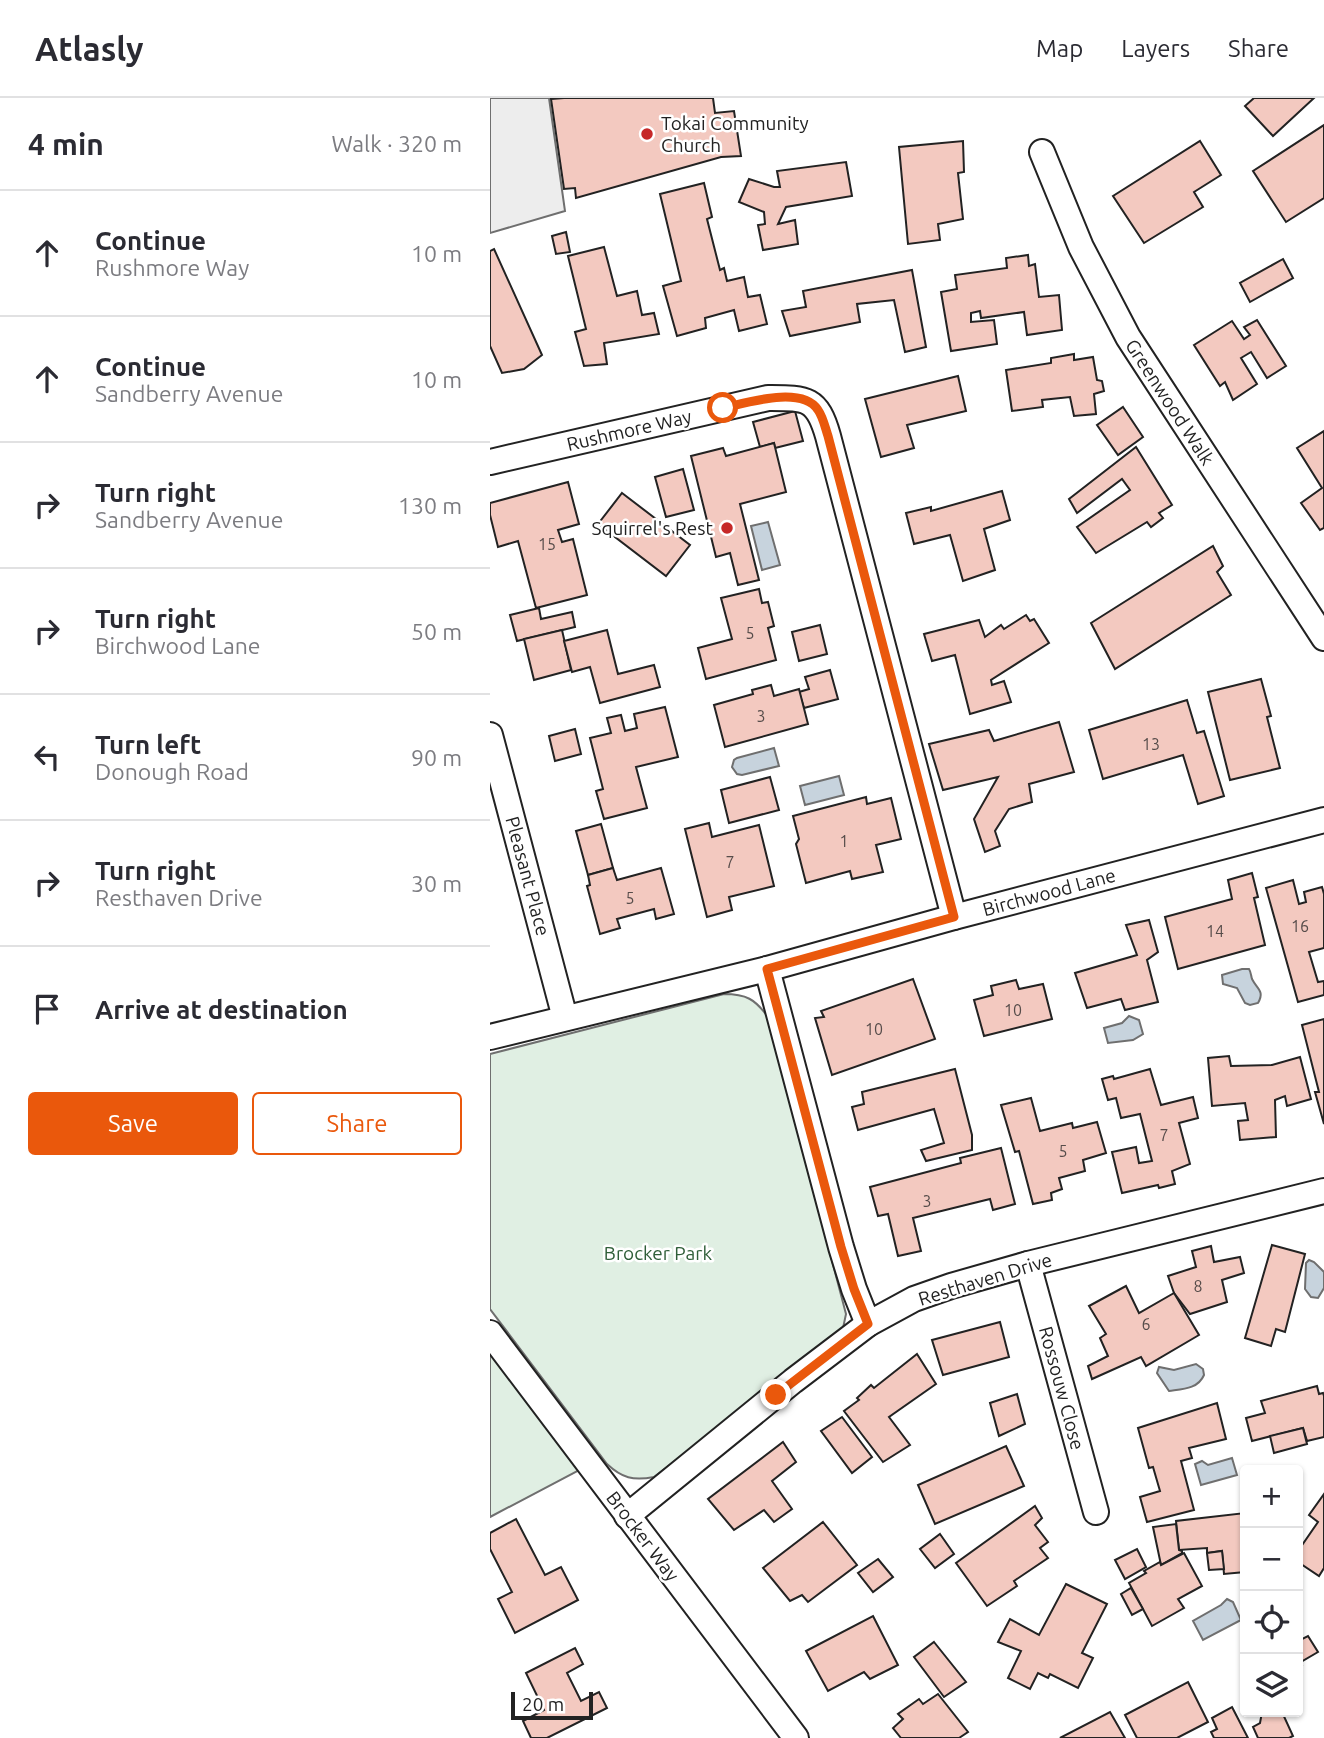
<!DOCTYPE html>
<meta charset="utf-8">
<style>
:root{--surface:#fff;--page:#f2f2f3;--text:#2b2b33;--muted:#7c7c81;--line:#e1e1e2;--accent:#ea580c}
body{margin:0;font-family:Ubuntu,sans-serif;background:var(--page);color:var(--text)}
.controls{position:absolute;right:21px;bottom:21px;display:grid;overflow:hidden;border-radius:7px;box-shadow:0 2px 5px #0004}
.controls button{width:63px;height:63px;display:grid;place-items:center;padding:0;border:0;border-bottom:2px solid var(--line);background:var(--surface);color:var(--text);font:35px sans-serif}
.scale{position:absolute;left:21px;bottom:18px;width:82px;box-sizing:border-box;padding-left:7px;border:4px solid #222;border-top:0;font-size:19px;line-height:24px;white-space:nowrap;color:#222;-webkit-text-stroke:5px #fff;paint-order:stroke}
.stop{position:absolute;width:21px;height:21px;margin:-16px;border:5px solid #ea580c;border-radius:50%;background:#fff}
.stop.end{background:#ea580c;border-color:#fff;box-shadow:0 2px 7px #0008}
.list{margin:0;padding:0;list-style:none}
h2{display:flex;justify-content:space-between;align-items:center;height:91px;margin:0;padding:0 28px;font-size:30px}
h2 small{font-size:23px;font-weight:400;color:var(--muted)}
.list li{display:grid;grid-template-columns:46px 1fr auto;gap:21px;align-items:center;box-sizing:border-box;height:126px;padding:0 28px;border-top:2px solid var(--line)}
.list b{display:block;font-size:26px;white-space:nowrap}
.list p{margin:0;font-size:23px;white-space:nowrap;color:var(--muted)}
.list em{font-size:23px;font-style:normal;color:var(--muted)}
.actions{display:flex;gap:14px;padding:21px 28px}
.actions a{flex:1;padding:16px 0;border:2px solid var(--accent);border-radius:7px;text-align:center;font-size:24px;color:var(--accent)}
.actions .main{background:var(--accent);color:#fff}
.icon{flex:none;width:38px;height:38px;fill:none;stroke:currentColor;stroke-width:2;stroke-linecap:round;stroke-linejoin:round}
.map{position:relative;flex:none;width:834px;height:1640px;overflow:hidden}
header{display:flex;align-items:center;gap:42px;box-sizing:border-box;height:98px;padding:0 35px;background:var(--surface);border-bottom:2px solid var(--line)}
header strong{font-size:33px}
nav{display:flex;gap:38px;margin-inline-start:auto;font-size:24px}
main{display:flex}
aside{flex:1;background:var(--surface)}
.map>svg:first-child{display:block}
.green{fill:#e0efe3;stroke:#6f6f6f;stroke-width:2}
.parking{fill:#ededed;stroke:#6f6f6f;stroke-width:2}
.water{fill:#c7d3dd;stroke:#6f6f6f;stroke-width:2}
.building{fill:#f3c9c0;stroke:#222;stroke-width:2}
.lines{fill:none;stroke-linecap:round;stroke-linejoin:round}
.minor-casing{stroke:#222;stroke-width:28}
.minor{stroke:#fff;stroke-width:24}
.route{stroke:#ea580c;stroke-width:9}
.poi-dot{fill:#c62828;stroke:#fff;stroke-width:2.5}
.labels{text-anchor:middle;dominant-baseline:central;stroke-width:5;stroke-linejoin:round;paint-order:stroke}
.number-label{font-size:16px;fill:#564c4a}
.poi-label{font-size:19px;fill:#222;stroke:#fff;text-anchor:start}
.street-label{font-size:19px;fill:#222;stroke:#fff}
.park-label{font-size:19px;fill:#2f5e38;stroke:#fff}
</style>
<header>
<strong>Atlasly</strong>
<nav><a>Map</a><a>Layers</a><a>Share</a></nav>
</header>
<main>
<aside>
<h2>4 min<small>Walk · 320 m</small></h2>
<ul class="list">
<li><svg class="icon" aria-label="ahead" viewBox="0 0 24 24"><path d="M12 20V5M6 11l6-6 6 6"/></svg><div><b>Continue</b><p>Rushmore Way</p></div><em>10 m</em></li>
<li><svg class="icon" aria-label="ahead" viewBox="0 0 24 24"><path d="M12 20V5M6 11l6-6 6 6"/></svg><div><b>Continue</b><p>Sandberry Avenue</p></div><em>10 m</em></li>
<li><svg class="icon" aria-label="right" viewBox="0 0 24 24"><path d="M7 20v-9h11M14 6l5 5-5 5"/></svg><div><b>Turn right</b><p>Sandberry Avenue</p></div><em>130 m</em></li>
<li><svg class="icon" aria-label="right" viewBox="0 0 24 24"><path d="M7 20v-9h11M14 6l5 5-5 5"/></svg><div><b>Turn right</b><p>Birchwood Lane</p></div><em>50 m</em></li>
<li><svg class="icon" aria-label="left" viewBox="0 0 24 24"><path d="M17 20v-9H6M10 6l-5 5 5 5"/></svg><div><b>Turn left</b><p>Donough Road</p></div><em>90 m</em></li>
<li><svg class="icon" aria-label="right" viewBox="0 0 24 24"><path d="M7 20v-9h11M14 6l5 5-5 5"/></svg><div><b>Turn right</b><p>Resthaven Drive</p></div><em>30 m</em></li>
<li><svg class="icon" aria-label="arrive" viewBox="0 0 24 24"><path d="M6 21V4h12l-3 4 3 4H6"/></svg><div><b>Arrive at destination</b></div></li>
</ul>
<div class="actions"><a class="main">Save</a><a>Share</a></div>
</aside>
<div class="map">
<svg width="834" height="1640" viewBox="0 0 834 1640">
<rect width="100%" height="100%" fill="#fff"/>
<g class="green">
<path d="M234,896C256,896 265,901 278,919L356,1216L352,1235L164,1379C143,1383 132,1380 117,1366L0,1211V956Z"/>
<polygon points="0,1235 99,1367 0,1419"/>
</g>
<polygon class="parking" points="0,0 59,0 75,113 0,135"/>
<g class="water">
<polygon points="278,424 290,467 272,472 261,428"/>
<polygon points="284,650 289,668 252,677 247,676 242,669 244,662 247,660"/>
<polygon points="349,678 354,697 315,707 310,688"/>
<path d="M752,871H759C761,874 761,878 762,881C767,891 775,893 768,905L760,907L755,905L747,890L733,886L732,877Z"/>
<polygon points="639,918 649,922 653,936 643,942 618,945 614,930 632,925"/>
<polygon points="819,1162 824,1164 834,1174 834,1190 828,1200 821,1199 815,1191 816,1165"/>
<path d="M706,1266L713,1271L714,1277C708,1291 693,1291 679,1293L667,1275L669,1269L684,1272Z"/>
<polygon points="742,1360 747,1377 711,1387 705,1366 712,1363 718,1367"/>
<polygon points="737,1501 743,1504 751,1522 713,1542 703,1523 731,1507"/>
</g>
<g class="building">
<polygon points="74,0 223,0 225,15 244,13 251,58 231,59 86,100 85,90 74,91 61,1"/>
<polygon points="764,0 824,0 783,38 755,8"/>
<polygon points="834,27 834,100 796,124 763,73"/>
<polygon points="473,43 474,74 468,75 473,121 448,126 450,142 418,146 409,49"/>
<polygon points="710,43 731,77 704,94 713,109 654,145 623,98"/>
<polygon points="356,64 362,98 296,109 288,126 305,122 308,146 273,152 268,127 275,126 274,114 249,104 259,81 284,89 290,89 287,73"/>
<polygon points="214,85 222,119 217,121 230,172 234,170 237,183 254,179 258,199 270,197 277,226 249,233 244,212 215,220 216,230 187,238 173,188 191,183 170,96"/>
<polygon points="76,134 80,154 66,156 62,138"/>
<polygon points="114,149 127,198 147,193 152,217 164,215 169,236 114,245 117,266 94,268 85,234 96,231 78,158"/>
<polygon points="4,151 52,257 34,271 12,275 0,248 0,153"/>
<polygon points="538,157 539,168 545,166 549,199 569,197 572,232 537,237 534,214 491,220 490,213 481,215 481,224 504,222 507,246 461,253 451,194 467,191 465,177 517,170 516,160"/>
<polygon points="793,161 803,180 760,204 750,185"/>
<polygon points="422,172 436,249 415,254 404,202 367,206 370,224 300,238 292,213 316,209 313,193"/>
<polygon points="767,222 796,268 777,280 761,254 751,260 767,286 743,302 735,284 730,288 704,247 742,223 754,241 760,237 754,229"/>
<polygon points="584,256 584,262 603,259 607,282 612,283 614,293 604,296 606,316 584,318 580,299 552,302 553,309 522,313 516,272 561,265 561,260"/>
<polygon points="468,278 476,313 417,327 424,350 391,359 375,301"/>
<polygon points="633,309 653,339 628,357 607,327"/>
<polygon points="305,313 313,343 285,350 284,345 270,349 263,324"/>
<polygon points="834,333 834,430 830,432 811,405 832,390 807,350"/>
<polygon points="284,345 296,394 250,406 269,482 248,487 240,455 226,459 201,358 233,350 236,358"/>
<polygon points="646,349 682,407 669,415 673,420 661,429 657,424 606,455 587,429 640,392 632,381 587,415 579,401"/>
<polygon points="193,371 204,412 176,419 165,379"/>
<polygon points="78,384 89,426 68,432 72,444 83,441 97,497 46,510 28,443 8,449 0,417 0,405"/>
<polygon points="512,393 520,422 494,431 505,472 473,483 460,437 424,446 416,415 441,409 441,413"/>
<polygon points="132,395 200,447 176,478 108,426"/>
<polygon points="723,448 733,468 727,474 741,497 625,571 601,525"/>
<polygon points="269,491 272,505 278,504 284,528 278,530 286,562 216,581 208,550 242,541 231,500"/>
<polygon points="49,510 51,521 82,514 85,529 27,543 20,517"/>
<polygon points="536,517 540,523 544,521 559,545 501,582 502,587 514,583 521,604 480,616 465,557 442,563 434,536 489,522 495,539 511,527 514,531"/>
<polygon points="330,527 337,556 309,563 302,534"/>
<polygon points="72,532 81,572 44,582 34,541"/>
<polygon points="117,532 128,576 164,567 170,589 110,605 100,569 82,574 74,543"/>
<polygon points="340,572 348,601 314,610 309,594 319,591 315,579"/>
<polygon points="771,581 781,618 777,619 790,670 740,682 718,594"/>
<polygon points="281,587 284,598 309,591 318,626 235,649 224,607 263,596 262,592"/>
<polygon points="697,602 707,635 714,633 734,698 708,706 693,657 613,681 599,632"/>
<polygon points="175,609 188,659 146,669 157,710 114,721 106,693 113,691 100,640 121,635 117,620 131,617 135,633 147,630 144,616"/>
<polygon points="569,624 584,674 539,686 542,704 519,711 505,733 510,748 495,754 484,721 508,679 453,692 439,646 499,632 504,643"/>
<polygon points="85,631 91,656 65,663 59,638"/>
<polygon points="280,679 289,712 239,725 231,692"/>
<polygon points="376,699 377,706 401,700 411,741 386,747 393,774 362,781 360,773 316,785 306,746 309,741 303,718"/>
<polygon points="219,725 222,739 269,727 284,788 239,799 242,812 217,819 195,731"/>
<polygon points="111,726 123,770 98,777 86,733"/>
<polygon points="123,770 127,782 171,770 184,816 166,821 164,811 127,821 130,830 110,836 97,788 100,787 98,777"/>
<polygon points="762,775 768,799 764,800 775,847 688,871 675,819 742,801 738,782"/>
<polygon points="803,782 809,806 816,804 814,794 832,789 834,796 834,850 819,854 828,884 834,883 834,897 808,904 776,790"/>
<polygon points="659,822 668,854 657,862 668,904 635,912 631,901 597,910 585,875 647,857 636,827"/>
<polygon points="423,881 445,941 342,977 325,920 334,919 331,913"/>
<polygon points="526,882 529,891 553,886 562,921 494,938 484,902 503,897 501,888"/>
<polygon points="834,921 834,1026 825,994 829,994 812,927"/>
<polygon points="739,958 741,968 782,967 810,959 821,1001 797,1008 795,998 785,1002 786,1039 750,1042 748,1023 758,1022 755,1005 722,1008 718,960"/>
<polygon points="465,971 482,1037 482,1052 436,1063 431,1052 454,1045 444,1011 368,1032 362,1009 374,1006 372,994"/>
<polygon points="660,971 671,1007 703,999 708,1020 689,1025 700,1066 682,1073 685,1086 669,1090 668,1087 632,1095 622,1054 646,1049 649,1065 662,1063 650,1016 631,1020 626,1000 618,1002 612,981 623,978 624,981"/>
<polygon points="541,1000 550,1033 582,1025 583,1030 607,1024 616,1055 593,1062 595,1073 569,1080 572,1091 561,1095 562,1102 543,1106 529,1053 525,1054 511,1007"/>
<polygon points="511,1050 525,1106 503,1112 500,1101 423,1120 431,1153 408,1158 398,1116 388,1118 380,1089 471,1065 470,1060"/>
<polygon points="782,1147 815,1156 795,1234 786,1231 781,1248 755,1240"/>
<polygon points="721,1148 724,1164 750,1159 754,1175 732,1182 737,1204 700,1216 684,1195 678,1178 706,1169 702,1153"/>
<polygon points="636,1188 649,1215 684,1195 709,1237 656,1268 651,1259 602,1281 598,1268 618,1258 610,1240 616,1236 599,1208"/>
<polygon points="510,1224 519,1259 453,1277 442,1242"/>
<polygon points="427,1256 446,1286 399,1319 420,1347 393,1364 354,1313 369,1302 367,1300 381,1287 384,1290"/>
<polygon points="827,1288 829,1296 833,1295 834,1298 834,1339 817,1343 813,1330 762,1343 756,1320 775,1315 771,1303"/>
<polygon points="527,1296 535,1326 509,1338 500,1305"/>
<polygon points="727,1305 736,1341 699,1350 702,1360 691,1363 704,1412 657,1424 650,1399 670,1393 663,1369 659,1370 648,1330"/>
<polygon points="352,1319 382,1359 362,1375 331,1333"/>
<polygon points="813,1330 817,1346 784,1355 780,1338"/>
<polygon points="293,1344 306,1364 282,1383 302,1411 284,1424 274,1412 244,1432 218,1401"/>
<polygon points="516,1348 534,1388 445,1426 428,1387"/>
<polygon points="834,1396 834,1470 829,1478 808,1464 808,1453 828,1424 819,1417"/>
<polygon points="545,1408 552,1420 545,1427 558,1444 550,1450 558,1460 524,1483 527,1488 497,1508 466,1465"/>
<polygon points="755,1415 755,1474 734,1476 732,1453 717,1455 717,1450 689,1452 686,1423"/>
<polygon points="26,1421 55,1477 71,1469 88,1502 25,1535 8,1501 22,1494 0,1451 0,1435"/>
<polygon points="333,1424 367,1467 318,1504 312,1497 300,1503 273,1470"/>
<polygon points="686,1426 689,1452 692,1453 692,1455 671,1467 663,1429"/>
<polygon points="450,1436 464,1456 445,1470 430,1451"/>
<polygon points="647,1451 656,1469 635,1481 625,1462"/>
<polygon points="732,1453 734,1471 719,1472 717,1455"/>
<polygon points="694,1455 712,1488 688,1501 694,1510 662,1528 639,1485 656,1475 654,1473 670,1464 671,1467"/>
<polygon points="388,1461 403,1479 383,1494 368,1475"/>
<polygon points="576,1486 617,1506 592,1555 603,1560 588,1590 560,1576 558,1580 548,1575 540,1591 518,1580 531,1553 508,1544 520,1521 549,1537"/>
<polygon points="641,1490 653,1511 642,1517 631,1496"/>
<polygon points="383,1518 408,1567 380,1581 374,1574 338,1593 316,1553"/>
<polygon points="818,1538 828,1554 811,1564 812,1567 808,1569 808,1543"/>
<polygon points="444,1544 476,1584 454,1599 424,1559"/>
<polygon points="85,1550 93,1566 77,1575 91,1603 109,1594 117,1610 57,1640 41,1640 33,1623 54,1612 36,1575"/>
<polygon points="698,1584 718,1624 687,1640 647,1640 635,1617"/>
<polygon points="448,1596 478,1634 469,1640 411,1640 403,1630 413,1621 408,1616 429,1601 433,1606"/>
<polygon points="742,1609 758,1640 724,1640 721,1634 727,1631 722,1620"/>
<polygon points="620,1614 635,1640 570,1640"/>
<polygon points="772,1614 792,1614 803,1638 799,1640 768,1640 763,1629 770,1625"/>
</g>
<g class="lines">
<defs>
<g id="minor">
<polyline points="552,54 591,149 638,239 834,540"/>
<path d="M0,364L278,300C316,300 327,299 338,338L464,819"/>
<polyline points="0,637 75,920"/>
<polyline points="277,871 351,1149 364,1191 378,1226"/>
<polyline points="0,939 277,871 464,819 834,722"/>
<polyline points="538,1166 606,1414"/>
<polyline points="0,1235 306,1640"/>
<polyline points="137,1418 303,1283 378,1226 424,1201 461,1188 538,1166 834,1093"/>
</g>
</defs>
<use href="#minor" class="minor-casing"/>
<use href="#minor" class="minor"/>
</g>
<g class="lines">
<path class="route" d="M233,310C256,305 312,287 328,312C333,319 335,329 338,338L464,819L277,871L351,1149L364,1191L378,1226L286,1297"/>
</g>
<g class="poi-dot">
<circle cx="157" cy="36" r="7"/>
<circle cx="237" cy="430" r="7"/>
</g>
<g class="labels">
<g class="number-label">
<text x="57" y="446">15</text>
<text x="260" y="535">5</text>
<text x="271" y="618">3</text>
<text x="661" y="646">13</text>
<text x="354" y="743">1</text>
<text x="240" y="764">7</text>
<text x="140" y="800">5</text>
<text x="810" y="828">16</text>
<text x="725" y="833">14</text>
<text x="523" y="912">10</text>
<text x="384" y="931">10</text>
<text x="674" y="1037">7</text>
<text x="573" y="1053">5</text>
<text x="437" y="1103">3</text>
<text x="708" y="1188">8</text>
<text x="656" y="1226">6</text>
</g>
<g class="poi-label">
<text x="171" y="25">Tokai Community<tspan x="171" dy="22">Church</tspan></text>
<text x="223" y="430" text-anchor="end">Squirrel's Rest</text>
</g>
<g class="street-label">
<text transform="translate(680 304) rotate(57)">Greenwood Walk</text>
<text transform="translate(139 332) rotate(-13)">Rushmore Way</text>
<text transform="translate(38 778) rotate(75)">Pleasant Place</text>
<text transform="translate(559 794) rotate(-15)">Birchwood Lane</text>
<text transform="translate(495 1181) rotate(-17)">Resthaven Drive</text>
<text transform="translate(572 1290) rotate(75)">Rossouw Close</text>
<text transform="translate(153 1438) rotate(53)">Brocker Way</text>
</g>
<g class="park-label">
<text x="168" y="1155">Brocker Park</text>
</g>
</g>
</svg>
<div class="controls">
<button>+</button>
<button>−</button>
<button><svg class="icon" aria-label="locate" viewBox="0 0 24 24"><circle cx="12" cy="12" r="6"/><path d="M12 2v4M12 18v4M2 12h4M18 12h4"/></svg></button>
<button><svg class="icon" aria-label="layers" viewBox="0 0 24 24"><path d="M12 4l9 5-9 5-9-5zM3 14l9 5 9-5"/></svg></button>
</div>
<div class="scale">20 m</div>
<div class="stop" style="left:233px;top:310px"></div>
<div class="stop end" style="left:286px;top:1297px"></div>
</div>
</main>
